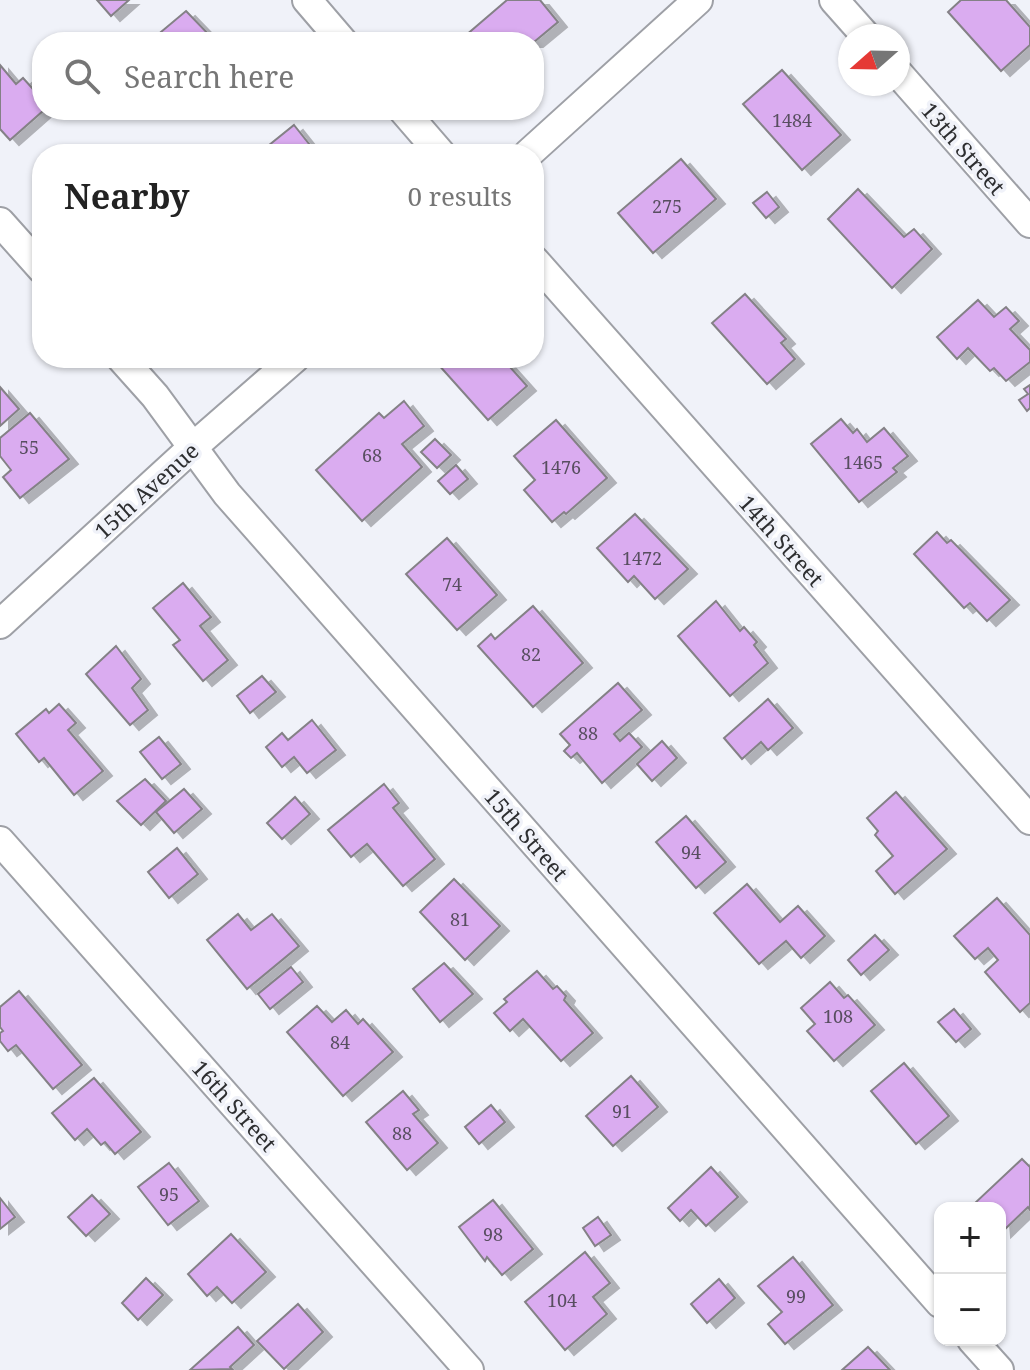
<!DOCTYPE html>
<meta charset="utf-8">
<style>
:root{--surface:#fff;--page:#f6f6f6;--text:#222;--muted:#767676;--line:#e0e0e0}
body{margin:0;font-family:"Noto Serif",serif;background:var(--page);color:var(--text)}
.controls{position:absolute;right:24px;bottom:24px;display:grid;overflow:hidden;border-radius:16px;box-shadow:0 2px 6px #0004}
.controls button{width:72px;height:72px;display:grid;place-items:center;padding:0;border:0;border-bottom:2px solid var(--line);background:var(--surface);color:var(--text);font:40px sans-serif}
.compass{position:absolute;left:838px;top:24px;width:72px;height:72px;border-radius:50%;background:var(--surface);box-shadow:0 2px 6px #0004;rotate:250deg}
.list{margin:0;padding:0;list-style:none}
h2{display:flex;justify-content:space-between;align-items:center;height:104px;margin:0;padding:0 32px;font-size:34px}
h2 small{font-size:26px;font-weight:400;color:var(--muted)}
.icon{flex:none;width:44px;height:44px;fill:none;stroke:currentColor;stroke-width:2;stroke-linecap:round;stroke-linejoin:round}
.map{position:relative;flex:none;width:1030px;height:1370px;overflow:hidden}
.search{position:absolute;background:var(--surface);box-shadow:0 2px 6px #0004;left:32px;top:32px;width:512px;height:88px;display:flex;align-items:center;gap:20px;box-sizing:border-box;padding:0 28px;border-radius:32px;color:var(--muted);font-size:30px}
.panel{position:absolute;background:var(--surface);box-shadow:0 2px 6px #0004;left:32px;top:144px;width:512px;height:224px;border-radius:32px}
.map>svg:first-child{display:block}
.building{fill:#daacf0;stroke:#848186;stroke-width:2;filter:url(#shadow)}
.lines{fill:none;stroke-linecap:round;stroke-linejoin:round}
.street-casing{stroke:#9ea0a6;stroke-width:32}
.street{stroke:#fff;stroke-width:28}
.labels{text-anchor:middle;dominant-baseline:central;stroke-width:7;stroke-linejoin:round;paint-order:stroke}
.number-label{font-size:18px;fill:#584e60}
.street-label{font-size:22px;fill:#2d2e30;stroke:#f0f2f9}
</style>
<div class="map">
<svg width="1030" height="1370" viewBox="0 0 1030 1370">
<defs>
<filter id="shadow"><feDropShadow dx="9" dy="5" stdDeviation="0" flood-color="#0004"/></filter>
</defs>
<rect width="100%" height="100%" fill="#f0f2f9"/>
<g class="building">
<polygon points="97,0 129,0 111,16"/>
<polygon points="507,0 540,0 558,22 534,42 458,42"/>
<polygon points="961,0 1006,0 1030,27 1030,45 1001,71 948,12"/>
<polygon points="186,11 216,42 149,42"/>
<polygon points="0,65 16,84 23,78 42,99 44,110 10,140 0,129"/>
<polygon points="782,70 841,135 802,170 743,104"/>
<polygon points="294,125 317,154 258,154"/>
<polygon points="681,159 716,199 653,253 618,213"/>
<polygon points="858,189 904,237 914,229 932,249 892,288 828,219"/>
<polygon points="767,192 779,207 766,218 753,203"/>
<polygon points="745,294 786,339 781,343 795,359 767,384 712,323"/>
<polygon points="978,300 994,317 1006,307 1019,321 1010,329 1030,350 1030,362 1006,381 994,368 990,371 968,348 957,359 937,337"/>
<polygon points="442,358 502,358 527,386 488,420 437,363"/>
<polygon points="1030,385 1030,408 1027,411 1019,400 1028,394 1024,389"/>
<polygon points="0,387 19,409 0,426"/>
<polygon points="404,401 424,426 402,444 422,467 362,521 316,470 379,413 384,418"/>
<polygon points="30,413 69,459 20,498 3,477 11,470 0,456 0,438"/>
<polygon points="841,419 853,433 857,429 867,442 884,428 908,456 893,468 897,472 859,502 811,444"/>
<polygon points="556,420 607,478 566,514 564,512 552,522 524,490 535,480 514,456"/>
<polygon points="435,439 451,455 437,468 421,452"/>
<polygon points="456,465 468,479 450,494 438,481"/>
<polygon points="635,514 688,569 655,599 634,576 628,582 597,548"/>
<polygon points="937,532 947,543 951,540 1010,600 987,621 970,603 964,608 914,554"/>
<polygon points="447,538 497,595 457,630 406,574"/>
<polygon points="183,583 211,617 200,626 228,660 203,681 173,645 180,640 153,608"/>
<polygon points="716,601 740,631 744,627 757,642 754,645 768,663 730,696 678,636"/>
<polygon points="533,606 583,663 533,707 478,646 491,634 495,639"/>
<polygon points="116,646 141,679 132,688 148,710 130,725 86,674"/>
<polygon points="262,676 276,692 250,713 237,696"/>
<polygon points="618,683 642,710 614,734 620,741 629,733 642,747 602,783 577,753 571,758 564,751 570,745 560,734"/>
<polygon points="768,699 793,728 768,750 761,742 742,759 724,738"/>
<polygon points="59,704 76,723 68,730 103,771 74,795 44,758 39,762 16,734 46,709 49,713"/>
<polygon points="312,720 336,750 307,773 294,757 282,767 266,747 282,733 288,740"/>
<polygon points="159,737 181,764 162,779 140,752"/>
<polygon points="662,741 677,758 652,781 637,764"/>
<polygon points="145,779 166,801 141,825 117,801"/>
<polygon points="384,784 399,803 393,808 435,859 403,886 367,844 351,857 328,830"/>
<polygon points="184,789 202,809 174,833 156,812"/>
<polygon points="896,792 947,849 895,894 876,871 893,856 875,835 878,831 867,818"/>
<polygon points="295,797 310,814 282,839 267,823"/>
<polygon points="686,816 726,862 696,888 656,842"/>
<polygon points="177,848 198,874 169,898 148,872"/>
<polygon points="454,879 500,926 465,960 420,912"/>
<polygon points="747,884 780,922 798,906 825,936 801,958 786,941 759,964 714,913"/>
<polygon points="997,898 1030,935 1030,1003 1020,1012 985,972 998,960 988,948 975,959 954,936"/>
<polygon points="238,914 251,930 272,914 299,946 247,989 207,940"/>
<polygon points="875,935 889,950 861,975 848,960"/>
<polygon points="444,963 473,994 440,1022 413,989"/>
<polygon points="291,967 303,982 270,1009 258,994"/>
<polygon points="537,971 553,989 557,986 566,996 564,1000 593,1033 561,1061 523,1019 510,1031 494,1013 507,1002 504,999"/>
<polygon points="830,982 844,998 848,995 875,1025 834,1061 807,1031 815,1024 801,1008"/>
<polygon points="19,991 82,1065 53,1089 16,1045 8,1051 0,1041 0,1033 3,1031 0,1027 0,1007"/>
<polygon points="317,1006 332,1022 346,1010 358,1024 363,1019 393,1052 343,1096 287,1032"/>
<polygon points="954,1009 971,1029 956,1042 938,1022"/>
<polygon points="904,1063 949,1116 916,1144 871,1091"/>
<polygon points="631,1076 658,1107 613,1146 586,1116"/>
<polygon points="94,1078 141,1132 115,1154 105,1142 101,1145 87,1129 75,1140 52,1113"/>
<polygon points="403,1091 419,1110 413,1114 438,1143 407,1170 366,1122"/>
<polygon points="491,1105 505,1122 479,1144 465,1127"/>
<polygon points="1022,1159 1030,1167 1030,1210 1028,1207 1002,1232 1000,1208 979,1208 975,1203"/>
<polygon points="169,1163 199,1201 168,1225 138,1187"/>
<polygon points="711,1167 738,1197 706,1226 691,1210 680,1221 668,1208"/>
<polygon points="92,1195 110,1214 86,1236 68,1217"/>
<polygon points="0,1198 15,1217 0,1229"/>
<polygon points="493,1200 533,1249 502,1275 487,1257 485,1261 459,1227"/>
<polygon points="598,1217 611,1235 595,1246 583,1228"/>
<polygon points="231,1234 266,1272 232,1303 217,1287 207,1296 188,1274"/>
<polygon points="585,1252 610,1283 593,1297 607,1314 565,1350 525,1302"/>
<polygon points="793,1257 833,1305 785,1344 768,1324 782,1312 758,1286"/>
<polygon points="146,1278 163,1295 138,1320 122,1303"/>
<polygon points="719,1279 735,1298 707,1323 691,1304"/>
<polygon points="298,1304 323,1332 284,1369 257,1341"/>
<polygon points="238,1327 254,1345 230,1367 232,1369 190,1370"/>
<polygon points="868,1347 890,1370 842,1370"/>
</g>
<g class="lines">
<defs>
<g id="street">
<polyline points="307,0 343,42"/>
<polyline points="834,0 866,36"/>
<polyline points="898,73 1030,223"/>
<polyline points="403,110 441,154"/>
<polyline points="528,154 698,0"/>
<polyline points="0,222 42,269"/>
<polyline points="534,260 1030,820"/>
<polyline points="121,358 155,396 227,494 940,1303"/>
<polyline points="0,624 193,447 295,358"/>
<polyline points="0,841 469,1370"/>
<polyline points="972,1340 999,1370"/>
</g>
</defs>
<use href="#street" class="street-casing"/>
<use href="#street" class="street"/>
</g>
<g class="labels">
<g class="number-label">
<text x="792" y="120">1484</text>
<text x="667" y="206">275</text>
<text x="29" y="447">55</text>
<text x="372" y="455">68</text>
<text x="863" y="462">1465</text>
<text x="561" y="467">1476</text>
<text x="642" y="558">1472</text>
<text x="452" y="584">74</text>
<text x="531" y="654">82</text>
<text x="588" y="733">88</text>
<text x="691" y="852">94</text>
<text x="460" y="919">81</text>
<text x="838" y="1016">108</text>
<text x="340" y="1042">84</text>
<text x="622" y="1111">91</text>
<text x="402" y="1133">88</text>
<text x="169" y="1194">95</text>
<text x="493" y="1234">98</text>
<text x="796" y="1296">99</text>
<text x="562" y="1300">104</text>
</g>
<g class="street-label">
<text transform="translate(964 148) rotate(49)">13th Street</text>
<text transform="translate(146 490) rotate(-42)">15th Avenue</text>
<text transform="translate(782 540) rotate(48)">14th Street</text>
<text transform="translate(527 834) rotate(49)">15th Street</text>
<text transform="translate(235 1105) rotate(48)">16th Street</text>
</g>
</g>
</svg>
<div class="controls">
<button>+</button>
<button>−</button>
</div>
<svg class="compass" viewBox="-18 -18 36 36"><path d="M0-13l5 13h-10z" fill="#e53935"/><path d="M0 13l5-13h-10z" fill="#767676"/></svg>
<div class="search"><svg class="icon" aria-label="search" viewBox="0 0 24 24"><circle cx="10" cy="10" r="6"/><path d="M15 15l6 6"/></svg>Search here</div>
<section class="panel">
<h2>Nearby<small>0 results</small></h2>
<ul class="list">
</ul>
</section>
</div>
